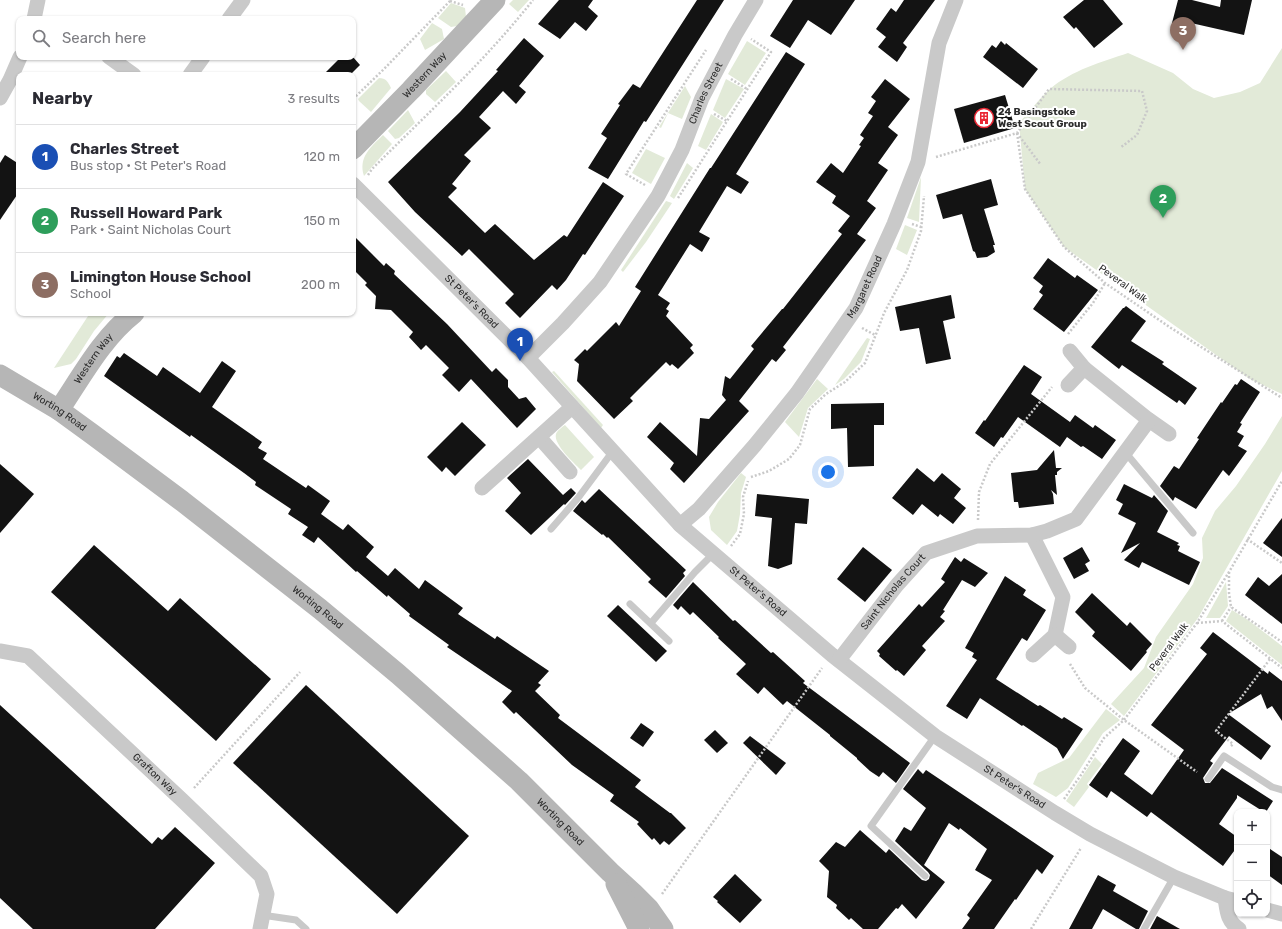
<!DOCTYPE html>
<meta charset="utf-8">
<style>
:root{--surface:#fff;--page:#f2f2f3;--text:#2b2b33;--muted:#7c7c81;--line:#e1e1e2;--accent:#db2777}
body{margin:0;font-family:Rubik,sans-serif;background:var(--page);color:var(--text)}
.controls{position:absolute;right:12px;bottom:12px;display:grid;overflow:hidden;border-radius:8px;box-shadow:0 1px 3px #0004}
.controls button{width:36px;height:36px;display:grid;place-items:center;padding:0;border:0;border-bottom:1px solid var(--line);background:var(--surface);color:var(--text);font:20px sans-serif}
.you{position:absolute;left:828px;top:472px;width:14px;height:14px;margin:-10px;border:3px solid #fff;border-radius:50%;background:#1a73e8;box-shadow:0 0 0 6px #1a73e833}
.badge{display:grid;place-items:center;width:26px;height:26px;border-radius:50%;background:var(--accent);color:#fff;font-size:13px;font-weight:700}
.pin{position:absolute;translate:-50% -33px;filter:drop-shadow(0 1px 2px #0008)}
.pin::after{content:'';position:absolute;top:21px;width:14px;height:12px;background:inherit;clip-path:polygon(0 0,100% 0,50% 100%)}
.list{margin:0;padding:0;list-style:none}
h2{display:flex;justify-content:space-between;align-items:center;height:52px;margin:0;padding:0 16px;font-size:17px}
h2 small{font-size:13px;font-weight:400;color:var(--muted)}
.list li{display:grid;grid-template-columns:26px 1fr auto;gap:12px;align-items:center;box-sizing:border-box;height:64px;padding:0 16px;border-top:1px solid var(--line)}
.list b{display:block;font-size:15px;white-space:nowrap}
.list p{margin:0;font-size:13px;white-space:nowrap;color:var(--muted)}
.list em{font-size:13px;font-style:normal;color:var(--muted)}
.icon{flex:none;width:22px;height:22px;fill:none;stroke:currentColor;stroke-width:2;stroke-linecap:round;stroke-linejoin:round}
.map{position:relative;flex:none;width:1282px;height:929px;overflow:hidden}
.search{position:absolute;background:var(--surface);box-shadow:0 1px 3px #0004;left:16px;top:16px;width:340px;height:44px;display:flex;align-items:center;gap:10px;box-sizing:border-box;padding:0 14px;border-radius:8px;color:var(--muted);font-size:15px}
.panel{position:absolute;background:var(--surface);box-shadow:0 1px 3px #0004;left:16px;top:72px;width:340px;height:244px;border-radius:8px}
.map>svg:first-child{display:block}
.green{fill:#e2ead8}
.building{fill:#131313}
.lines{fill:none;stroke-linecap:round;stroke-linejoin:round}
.path{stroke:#c9c9c9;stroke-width:2.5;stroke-dasharray:2 2;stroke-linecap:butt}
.lane{stroke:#c9c9c9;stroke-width:7}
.street{stroke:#c9c9c9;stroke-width:15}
.secondary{stroke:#b6b6b6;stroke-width:21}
.labels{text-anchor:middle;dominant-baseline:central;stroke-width:4;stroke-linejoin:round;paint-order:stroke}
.street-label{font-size:10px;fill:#2c2c2c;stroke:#fff}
.poi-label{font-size:10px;font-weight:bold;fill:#2c2c2c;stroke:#fff;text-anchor:start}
</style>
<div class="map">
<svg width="1282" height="929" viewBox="0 0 1282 929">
<rect width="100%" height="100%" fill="#fff"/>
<g class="green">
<polygon points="513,0 529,0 518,12 509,4"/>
<polygon points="451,3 465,8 466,17 457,26 451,27 438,18"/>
<polygon points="432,23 442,29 444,39 425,50 420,39"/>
<polygon points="747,41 766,53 745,85 728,74"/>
<path d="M1282,48V394L1250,379L1064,247L1025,189L1019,123C1029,112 1039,99 1050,89C1072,70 1102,62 1128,53L1173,73L1193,89L1214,98L1240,92L1260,83Z"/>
<polygon points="446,71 456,82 435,102 426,94 426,90"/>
<path d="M379,78C386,78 388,82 391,88L371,112L359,101L358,99Z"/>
<polygon points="726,79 744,89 725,118 713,110"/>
<polygon points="685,86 691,97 682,119 668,113 661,128 659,127"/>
<polygon points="408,110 415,123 399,138 395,139 388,131"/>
<polygon points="711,114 723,122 706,150 698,146"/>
<path d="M383,135L392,144L364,176C358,157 371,147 383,135Z"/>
<polygon points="646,149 665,158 651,184 632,173"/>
<polygon points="687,163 693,168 674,199 670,196"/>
<polygon points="921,177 919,222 907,218"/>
<polygon points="666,201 672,203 646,242 623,272 621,270"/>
<polygon points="905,225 917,230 907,255 896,249"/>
<polygon points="90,313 109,313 94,331 76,359 71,364 54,368"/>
<polygon points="867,338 870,339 861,362 844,379 835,385"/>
<polygon points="554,371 603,425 601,428 552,372"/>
<polygon points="817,379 828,389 808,408 799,437 785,422"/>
<polygon points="1282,416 1282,471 1198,618 1124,716 1111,704 1144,668 1156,637 1193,584 1203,558 1202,538 1215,511 1236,486 1265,444"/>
<path d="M565,425L594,457L581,470C574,463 553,444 556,434C557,431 562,427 565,425Z"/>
<polygon points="741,473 746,477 741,493 740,514 737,531 727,545 711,530 709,517 718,502"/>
<polygon points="1226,582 1228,606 1220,618 1206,618"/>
<polygon points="1232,610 1248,620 1282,646 1282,665 1226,621"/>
<polygon points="1106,709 1120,720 1103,733 1068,788 1056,797 1033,784 1038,773 1069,758"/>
<polygon points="1095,757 1102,764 1087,784 1089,787 1074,807 1066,801"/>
</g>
<g class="building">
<polygon points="559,0 593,0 588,7 598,16 586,31 575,22 560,39 538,24"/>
<polygon points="697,0 724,0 646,122 644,121 608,179 588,168 607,138 601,134 620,105 618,104 633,84 640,88"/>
<polygon points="793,0 855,0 831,35 808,20 790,48 770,36"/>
<polygon points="904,0 935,0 903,43 907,47 897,62 878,47 886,37 876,29 891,8 896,12"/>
<polygon points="1084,0 1103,0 1123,24 1094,48 1076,27 1074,29 1063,17"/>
<polygon points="1178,0 1192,0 1220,7 1221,0 1252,0 1244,35 1191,23 1191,27 1172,23"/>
<polygon points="524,38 544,56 519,86 526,92 516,104 503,91 479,117 491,128 464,155 471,161 452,184 457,188 448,197 485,233 495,224 534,260 564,235 567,237 603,182 624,196 585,255 583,254 566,280 557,290 552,285 520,318 505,303 514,294 469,249 462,256 415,212 388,182 460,112 498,71 496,70"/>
<polygon points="1001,41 1005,45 1006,43 1038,69 1023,88 983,57 992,45 996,48"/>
<polygon points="786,52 805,64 736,174 749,182 741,194 727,186 699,232 710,238 702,252 690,244 658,295 670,303 666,309 669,311 666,316 693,345 690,348 694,353 678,369 672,364 670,366 666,362 630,398 633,401 614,419 577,381 579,364 574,360 585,349 587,351 616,322 619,326 641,291 635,287 710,168 711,168"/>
<polygon points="341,57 353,57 360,65 350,75 323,75"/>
<polygon points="885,79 910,99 888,127 898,135 878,163 888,170 867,201 876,208 857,234 866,240 783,347 786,350 776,362 772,359 739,401 749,411 684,483 670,469 674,463 647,437 660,422 697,456 700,418 709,419 726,400 722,395 725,376 730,379 754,349 751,346 782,309 783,309 842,234 838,231 850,216 832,203 836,196 816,182 831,163 843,173 861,146 859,145 864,138 860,135 873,116 868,113 876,101 871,97"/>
<polygon points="1005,95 1015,128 964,143 954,109"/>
<polygon points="5,155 19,164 19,192 0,220 0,163"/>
<polygon points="991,179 998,205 984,209 995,245 993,245 995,252 987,257 977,258 975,252 973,251 962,214 943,219 936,195"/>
<polygon points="353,235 384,266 386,263 395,271 394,274 447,324 492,372 496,368 508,380 508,387 519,399 526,397 536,409 517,428 471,379 459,392 442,375 449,368 426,345 421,350 409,337 413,332 391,310 375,309 376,296 365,285 367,283 353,269"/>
<polygon points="1048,258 1075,278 1077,275 1098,290 1064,332 1033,309 1043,295 1039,292 1043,286 1033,278"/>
<polygon points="951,295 955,318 943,321 951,359 926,364 919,328 900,331 895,307"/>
<polygon points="1126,306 1146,321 1131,341 1164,362 1162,364 1197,388 1185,405 1179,400 1177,403 1122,365 1119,369 1091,347 1123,308 1124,308"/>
<polygon points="124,353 157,376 163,367 200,393 222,361 236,371 212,407 262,442 258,448 267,453 263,459 306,488 308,485 330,501 321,514 343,530 348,524 374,547 366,557 388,576 395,568 419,589 425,580 463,608 458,614 495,639 497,636 549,671 538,683 541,685 535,691 560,715 558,718 641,780 635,787 670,813 671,813 686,828 669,845 664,841 660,845 654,838 652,840 637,824 639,822 610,801 614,795 572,765 516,712 514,714 502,702 512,691 447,647 449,645 409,616 410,614 388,595 387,597 357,571 356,572 318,537 314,543 302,535 308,527 288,514 291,509 255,485 256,482 244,473 191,435 190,437 104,376 117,356 120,358"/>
<polygon points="1024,365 1042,377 1031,394 1070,422 1075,415 1093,428 1095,425 1116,440 1102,459 1083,446 1081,447 1067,437 1060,447 1018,417 1003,438 1001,437 994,447 975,433 984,420 985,421"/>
<polygon points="1241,379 1260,392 1240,423 1242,424 1237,432 1244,436 1238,446 1247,451 1229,476 1223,470 1196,509 1175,497 1173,501 1160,486 1174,466 1179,469 1199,439 1197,438 1221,402 1222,403 1235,384 1237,385"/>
<polygon points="884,403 884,425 874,425 874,466 848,467 847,428 831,429 831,404"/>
<polygon points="462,422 486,445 455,476 446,467 442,472 427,457"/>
<polygon points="1054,450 1056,468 1062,468 1057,472 1057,475 1055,475 1057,495 1051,490 1053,494 1054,504 1019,508 1018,502 1014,502 1011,473 1037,470"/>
<polygon points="528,459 563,495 571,488 576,493 565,505 564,504 531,535 505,511 521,493 507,478"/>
<polygon points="0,464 34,494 0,533"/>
<polygon points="917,468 934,482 942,473 961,489 954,498 966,508 953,524 940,514 938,517 922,504 913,515 892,498"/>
<polygon points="1124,484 1152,498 1154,495 1168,511 1157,532 1179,543 1177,545 1180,546 1178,551 1200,562 1189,585 1142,562 1139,568 1124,560 1140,543 1121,553 1136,523 1118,514 1123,504 1116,500"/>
<polygon points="599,489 686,570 683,573 685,576 666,598 648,582 651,579 608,537 607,538 603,534 602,535 573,511 582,500 585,503"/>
<polygon points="757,494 809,499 807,524 795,523 792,564 778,569 768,566 772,518 755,516"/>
<polygon points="1282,518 1282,557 1263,543"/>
<polygon points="94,545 168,611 180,598 271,679 216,741 51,592"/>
<polygon points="863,547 892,570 865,602 837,579"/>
<polygon points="1082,547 1090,561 1085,564 1089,571 1074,579 1063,558"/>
<polygon points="955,557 961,562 964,558 988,573 975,587 962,580 943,610 945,611 940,617 945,621 922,646 926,650 904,676 897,670 896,671 879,656 880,654 877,651 919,604 922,607 945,582 941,579"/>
<polygon points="1282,574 1282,624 1245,595 1258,577 1269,586"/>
<polygon points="1005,576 1026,590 1023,595 1046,610 1027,641 1022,638 996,679 1038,706 1040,705 1062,719 1064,717 1083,729 1063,759 1057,748 1023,725 1022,726 980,698 967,719 946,706 977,660 972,657 974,653 965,648"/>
<polygon points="693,582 733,621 735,620 771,653 773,652 805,681 803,683 910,763 896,783 883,772 879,777 870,771 857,759 857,758 830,736 830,735 787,701 783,705 764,687 758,694 736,674 746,664 718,638 719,637 693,612 690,615 681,606 678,610 673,605"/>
<polygon points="1092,593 1127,626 1130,622 1152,644 1146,651 1147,652 1131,671 1092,636 1095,632 1075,612"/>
<polygon points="618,605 667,651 656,662 607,616"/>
<polygon points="1213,632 1268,674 1269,671 1282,681 1282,721 1272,706 1267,709 1261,694 1228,714 1271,746 1261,760 1229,736 1210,761 1213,763 1203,778 1205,783 1210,783 1222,768 1273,801 1266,812 1264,812 1237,795 1237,798 1219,824 1237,837 1237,847 1223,866 1151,812 1147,817 1111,791 1107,798 1089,785 1123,738 1140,751 1124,774 1152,795 1184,750 1151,725 1207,654 1200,648"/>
<polygon points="306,685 469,836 397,914 233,763"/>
<polygon points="0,705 152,844 158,837 162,840 175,827 215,863 155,929 33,929 0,898"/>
<polygon points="641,723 654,732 643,747 630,738"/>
<polygon points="715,730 728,743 717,753 704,740"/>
<polygon points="750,736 786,763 776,775 743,743"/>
<polygon points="918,769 923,774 926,770 1054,856 1042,874 1037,869 1016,900 1015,899 994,929 962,929 970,918 967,915 992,880 975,870 987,849 960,828 959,830 949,823 924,865 945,882 916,919 902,904 898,909 896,908 878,929 863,929 851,918 849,920 836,908 837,905 827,897 829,871 819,861 836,842 845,847 860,830 886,853 889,849 922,880 926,881 929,879 930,875 928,872 895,841 904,827 911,831 926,808 903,789"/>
<polygon points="1267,847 1282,857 1282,885 1267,874"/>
<polygon points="735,874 762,900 740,923 717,902 718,901 713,897"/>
<polygon points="1098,875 1116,885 1113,891 1148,911 1139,929 1136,929 1103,909 1092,929 1069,929"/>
<polygon points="1157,916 1180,929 1150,929"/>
</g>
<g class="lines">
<g class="path">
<polyline points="450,1 463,5"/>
<polyline points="731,79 747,89"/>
<polyline points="353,99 384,69 451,0"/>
<polyline points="714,114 727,121"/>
<polyline points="1017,133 1025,189 1064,247 1105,283 1171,328 1282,398"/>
<polyline points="1017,133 1041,165"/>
<polyline points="936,157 1017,133 1049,89 1142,91 1147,111 1137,135 1120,148"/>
<path d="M368,175L372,169C427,114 485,61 533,0"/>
<polyline points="645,185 626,174 706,50"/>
<polyline points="678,198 771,52 751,39"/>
<polyline points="912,224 921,227"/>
<polyline points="862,328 875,335"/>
<polyline points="1068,334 1093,303 1105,283"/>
<polyline points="751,477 769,471 789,459 800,445 810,409 826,394 845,382 865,363 884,313 907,270 921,231 924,196"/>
<polyline points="978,520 979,492 990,464 1052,387"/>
<polyline points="1247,539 1282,563"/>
<polyline points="731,546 740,534 744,514 743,497 748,481"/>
<polyline points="1229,572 1229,593 1231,607 1282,642"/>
<polyline points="1222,621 1231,607"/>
<polyline points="1197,623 1222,621 1282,668"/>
<polyline points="1070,664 1085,688 1124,720 1197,772"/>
<polyline points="1231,746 1233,744 1216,731 1270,659"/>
<polyline points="194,788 300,672"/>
<polyline points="1064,799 1081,775 1104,738 1124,720 1197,623 1229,572 1282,481"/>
<polyline points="662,894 822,668"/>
<polyline points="1031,929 1081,848"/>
</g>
<g class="lane">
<polyline points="1125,452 1193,533"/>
<polyline points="551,529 578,498 613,451"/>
<polyline points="630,604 669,641"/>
<polyline points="651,623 695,572 713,554"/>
<polyline points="1208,779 1224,756 1272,787 1282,790"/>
<polyline points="925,876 871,826 935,736"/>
<polyline points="262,915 296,920 306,929"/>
<polyline points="1144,929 1174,877"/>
</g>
<g class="street">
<polyline points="34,19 38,0"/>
<polyline points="229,19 243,0"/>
<polyline points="109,57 134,75"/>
<polyline points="190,75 203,57"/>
<polyline points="0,98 10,80 20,57"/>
<path id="s1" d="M353,184L528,358L680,525L832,655L935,736L1055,813L1090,834L1174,877L1225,898L1237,901"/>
<polyline points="1070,351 1084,368 1149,420 1169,434"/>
<path id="s2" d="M528,358L563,323L600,282L658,196L682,150L702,98L735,35L756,0"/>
<polyline points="1068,385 1084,368"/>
<polyline points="539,437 570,472"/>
<polyline points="482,488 572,407"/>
<path id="s3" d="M680,525L699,509L755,445L797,393L856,308L894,224L918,162L939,43L956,0"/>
<polyline points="1032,535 1063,597 1055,635"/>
<path id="s4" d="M0,651L28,656L182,800L261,876L267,894L260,929"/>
<polyline points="1033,655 1055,635 1069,647"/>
<path id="s5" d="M839,660L897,585L926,553L977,536L1032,535L1047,531L1076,519L1149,420"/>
<path d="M1225,898C1227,911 1227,921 1239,929"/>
<polyline points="1267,910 1282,914"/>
</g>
<g class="secondary">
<path id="s6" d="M353,149L411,90L495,0"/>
<path id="s7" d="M0,375L59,410L92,434L182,501L320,609L398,674L519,781L610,872L633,893L649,909L663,929"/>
<path id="s8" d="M59,410C82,376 102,338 134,313"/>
<polyline points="616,884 639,929"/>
</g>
</g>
<defs>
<symbol id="building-ring" viewBox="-11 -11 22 22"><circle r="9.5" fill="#fff" stroke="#e92734" stroke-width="1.5"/><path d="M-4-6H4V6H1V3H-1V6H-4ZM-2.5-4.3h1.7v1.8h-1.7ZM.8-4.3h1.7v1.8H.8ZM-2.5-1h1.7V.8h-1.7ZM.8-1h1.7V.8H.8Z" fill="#e92734"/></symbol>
</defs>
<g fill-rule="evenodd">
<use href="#building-ring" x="973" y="107" width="22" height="22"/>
</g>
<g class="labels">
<g class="street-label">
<text stroke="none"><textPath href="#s6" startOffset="103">Western Way</textPath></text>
<text stroke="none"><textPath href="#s2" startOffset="322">Charles Street</textPath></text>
<text transform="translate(1123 284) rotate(36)">Peveral Walk</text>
<text stroke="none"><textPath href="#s3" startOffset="303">Margaret Road</textPath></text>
<text stroke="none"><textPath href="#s1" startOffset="167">St Peter's Road</textPath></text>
<text stroke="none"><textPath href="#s8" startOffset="62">Western Way</textPath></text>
<text stroke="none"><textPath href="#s7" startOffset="70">Worting Road</textPath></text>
<text stroke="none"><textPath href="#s1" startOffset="575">St Peter's Road</textPath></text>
<text stroke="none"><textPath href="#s5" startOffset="87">Saint Nicholas Court</textPath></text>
<text stroke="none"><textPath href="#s7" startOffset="394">Worting Road</textPath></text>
<text transform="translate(1169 647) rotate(-53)">Peveral Walk</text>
<text stroke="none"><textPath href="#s4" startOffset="202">Grafton Way</textPath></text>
<text stroke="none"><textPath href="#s1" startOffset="898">St Peter's Road</textPath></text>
<text stroke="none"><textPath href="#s7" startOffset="718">Worting Road</textPath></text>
</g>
<g class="poi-label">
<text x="998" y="112">24 Basingstoke<tspan x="998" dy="12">West Scout Group</tspan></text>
</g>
</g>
</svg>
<div class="controls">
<button>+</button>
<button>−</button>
<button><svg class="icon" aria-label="locate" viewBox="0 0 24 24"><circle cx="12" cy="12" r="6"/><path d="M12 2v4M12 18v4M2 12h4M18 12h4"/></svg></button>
</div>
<div class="you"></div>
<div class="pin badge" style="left:520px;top:361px;background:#1a4fb4">1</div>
<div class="pin badge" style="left:1163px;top:218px;background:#2e9e5b">2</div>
<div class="pin badge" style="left:1183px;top:50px;background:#8d6e63">3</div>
<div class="search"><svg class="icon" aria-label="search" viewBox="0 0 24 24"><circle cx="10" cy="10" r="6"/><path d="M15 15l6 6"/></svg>Search here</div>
<section class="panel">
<h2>Nearby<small>3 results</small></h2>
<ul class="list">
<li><span class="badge" style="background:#1a4fb4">1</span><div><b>Charles Street</b><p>Bus stop · St Peter's Road</p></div><em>120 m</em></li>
<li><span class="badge" style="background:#2e9e5b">2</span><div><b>Russell Howard Park</b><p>Park · Saint Nicholas Court</p></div><em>150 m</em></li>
<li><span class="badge" style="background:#8d6e63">3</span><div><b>Limington House School</b><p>School</p></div><em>200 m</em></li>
</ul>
</section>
</div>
